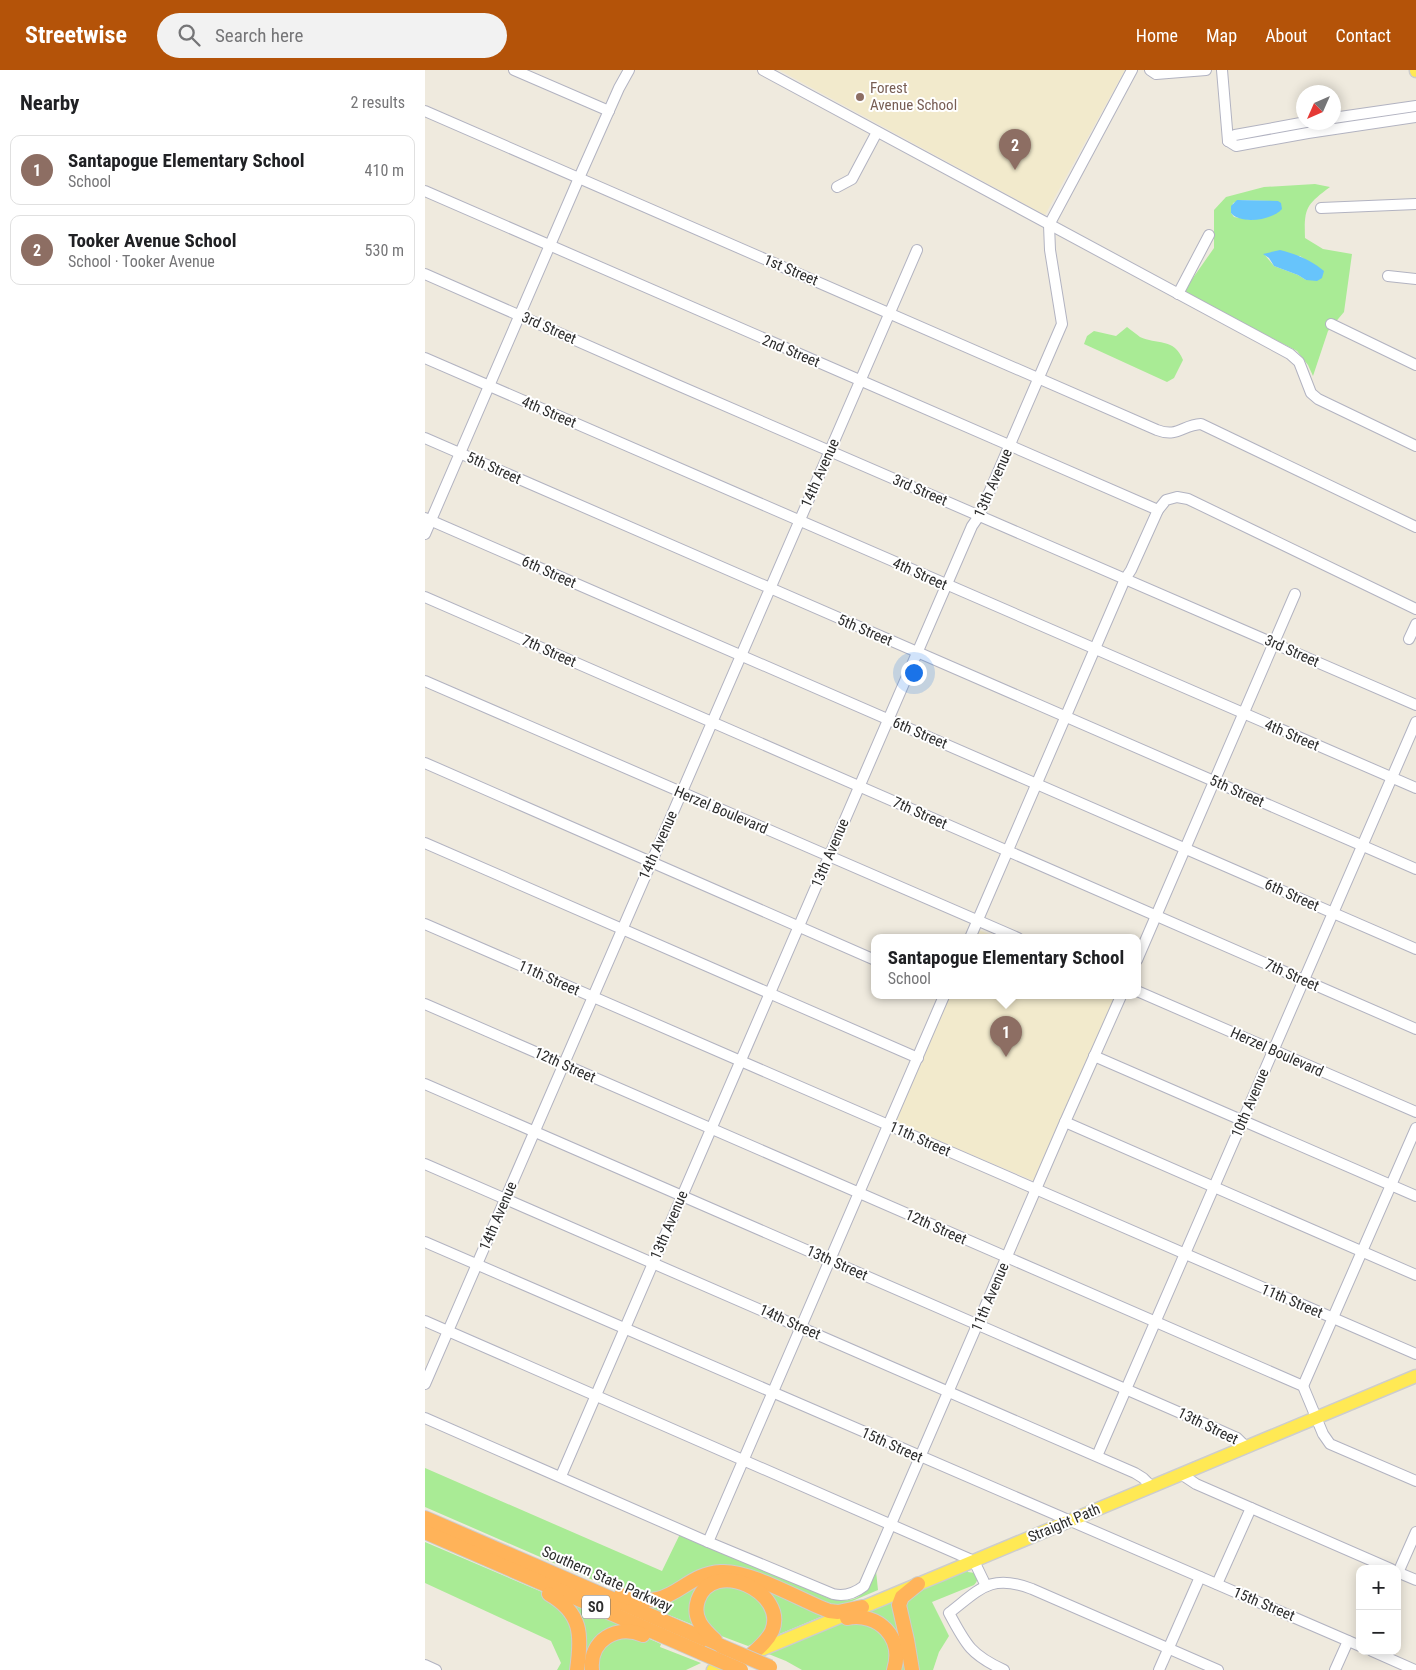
<!DOCTYPE html>
<meta charset="utf-8">
<style>
:root{--surface:#fff;--page:#f2f2f2;--text:#202124;--muted:#757577;--line:#e0e0e0;--accent:#b45309}
body{margin:0;font-family:"Roboto Condensed",sans-serif;background:var(--page);color:var(--text)}
.controls{position:absolute;right:15px;bottom:15px;display:grid;overflow:hidden;border-radius:10px;box-shadow:0 2px 12px #0003}
.controls button{width:45px;height:45px;display:grid;place-items:center;padding:0;border:0;border-bottom:1px solid var(--line);background:var(--surface);color:var(--text);font:25px sans-serif}
.compass{position:absolute;left:871px;top:15px;width:45px;height:45px;border-radius:50%;background:var(--surface);box-shadow:0 2px 12px #0003;rotate:225deg}
.you{position:absolute;left:488px;top:602px;width:18px;height:18px;margin:-12px;border:4px solid #fff;border-radius:50%;background:#1a73e8;box-shadow:0 0 0 8px #1a73e833}
.badge{display:grid;place-items:center;width:32px;height:32px;border-radius:50%;background:var(--accent);color:#fff;font-size:16px;font-weight:700}
.pin{position:absolute;translate:-50% -41px;filter:drop-shadow(0 1px 2px #0008)}
.pin::after{content:'';position:absolute;top:26px;width:18px;height:15px;background:inherit;clip-path:polygon(0 0,100% 0,50% 100%)}
.popup{position:absolute;left:446px;top:864px;width:270px;height:65px;box-sizing:border-box;display:grid;place-content:center;border-radius:10px;background:var(--surface);filter:drop-shadow(0 1px 4px #0005);font-size:16px;white-space:nowrap;color:var(--muted)}
.popup b{font-size:19px;color:var(--text)}
.popup::after{content:'';position:absolute;left:50%;top:100%;margin-left:-10px;border:10px solid transparent;border-top-color:var(--surface)}
.list{margin:0;padding:0;list-style:none}
h2{display:flex;justify-content:space-between;align-items:center;height:65px;margin:0;padding:0 20px;font-size:21px}
h2 small{font-size:16px;font-weight:400;color:var(--muted)}
.list li{display:grid;grid-template-columns:32px 1fr auto;gap:15px;align-items:center;box-sizing:border-box;height:70px;margin:0 10px 10px;padding:0 10px;border:1px solid var(--line);border-radius:10px}
.list b{display:block;font-size:19px;white-space:nowrap}
.list p{margin:0;font-size:16px;white-space:nowrap;color:var(--muted)}
.list em{font-size:16px;font-style:normal;color:var(--muted)}
.icon{flex:none;width:28px;height:28px;fill:none;stroke:currentColor;stroke-width:2;stroke-linecap:round;stroke-linejoin:round}
.map{position:relative;flex:none;width:991px;height:1600px;overflow:hidden}
header{display:flex;align-items:center;gap:30px;box-sizing:border-box;height:70px;padding:0 25px;background:var(--accent);color:#fff}
header strong{font-size:24px}
nav{display:flex;gap:28px;margin-inline-start:auto;font-size:18px}
.search{width:350px;height:45px;background:var(--page);display:flex;align-items:center;gap:12px;box-sizing:border-box;padding:0 18px;border-radius:28px;color:var(--muted);font-size:19px}
main{display:flex}
aside{flex:1;background:var(--surface)}
.map>svg:first-child{display:block}
.education{fill:#f2eacc}
.green{fill:#a9eb95;fill-rule:evenodd}
.water{fill:#67c4fb}
.lines{fill:none;stroke-linecap:round;stroke-linejoin:round}
.minor-casing{stroke:#b2b3c1;stroke-width:12}
.major-casing{stroke:#cdcdcd;stroke-width:15}
.highway-casing{stroke:#cdcdcd;stroke-width:16}
.minor{stroke:#fff;stroke-width:10}
.major{stroke:#ffe954;stroke-width:12}
.highway{stroke:#ffb359;stroke-width:14}
.highway-bridge-casing{stroke:#cdcdcd;stroke-width:16;stroke-linecap:butt}
.highway-bridge{stroke:#ffb359;stroke-width:14}
.education-dot{fill:#8d6e63;stroke:#fff;stroke-width:2}
.labels{text-anchor:middle;dominant-baseline:central;stroke-width:4;stroke-linejoin:round;paint-order:stroke}
.shield{fill:#fff;stroke:#6c6c6c;stroke-width:1}
.shield-label{font-size:14px;font-weight:bold;fill:#2d2d2d}
.education-label{font-size:15px;fill:#785e54;stroke:#fff;text-anchor:start}
.street-label{font-size:15px;fill:#2d2d2d;stroke:#fff}
</style>
<header>
<strong>Streetwise</strong>
<div class="search"><svg class="icon" aria-label="search" viewBox="0 0 24 24"><circle cx="10" cy="10" r="6"/><path d="M15 15l6 6"/></svg>Search here</div>
<nav><a>Home</a><a>Map</a><a>About</a><a>Contact</a></nav>
</header>
<main>
<aside>
<h2>Nearby<small>2 results</small></h2>
<ul class="list">
<li><span class="badge" style="background:#8d6e63">1</span><div><b>Santapogue Elementary School</b><p>School</p></div><em>410 m</em></li>
<li><span class="badge" style="background:#8d6e63">2</span><div><b>Tooker Avenue School</b><p>School · Tooker Avenue</p></div><em>530 m</em></li>
</ul>
</aside>
<div class="map">
<svg width="991" height="1600" viewBox="0 0 991 1600">
<rect width="100%" height="100%" fill="#efeade"/>
<g class="education">
<polygon points="354,0 700,0 620,145"/>
<polygon points="554,860 573,868 550,868"/>
<polygon points="525,926 691,926 609,1111 470,1053"/>
</g>
<g class="green">
<path d="M890,114L905,117C881,135 879,138 880,168L898,179L927,184L919,242L903,261L888,306L883,295L872,281L758,222L789,178V140L801,127L839,117ZM817,130L846,131L827,150L809,147L806,143L808,133ZM839,184L875,186L881,190V210L873,205L849,196Z"/>
<path d="M702,257C706,260 711,264 715,267C731,275 749,267 758,290L749,308L742,312L659,274L662,266L669,261L691,266Z"/>
<path d="M0,1398L237,1501L255,1464L262,1465L403,1528C433,1535 439,1526 451,1501L453,1520L411,1538L321,1500L227,1527L198,1523L0,1437Z"/>
<polygon points="0,1472 124,1525 150,1556 149,1600 132,1600 136,1593 126,1571 0,1513"/>
<path d="M542,1500L543,1502L550,1503C553,1509 553,1511 549,1515L507,1532L524,1566L514,1582L508,1600H490L480,1527Z"/>
<polygon points="276,1510 271,1556 214,1533"/>
<polygon points="301,1513 335,1526 347,1555 335,1570 323,1576 291,1564 275,1546 280,1522"/>
<polygon points="334,1513 398,1544 398,1546 345,1568 348,1565"/>
<polygon points="474,1527 485,1600 473,1600 476,1583 439,1542"/>
<polygon points="147,1533 202,1556 192,1558 164,1600 156,1600"/>
<polygon points="420,1549 447,1551 468,1578 464,1600 377,1600 361,1591 341,1583"/>
<path d="M211,1563L236,1574L235,1577L276,1593L261,1600H171C176,1565 179,1570 211,1563Z"/>
</g>
<g class="water">
<path d="M812,130L853,131L856,133L857,139C847,150 816,155 806,143V136Z"/>
<path d="M855,180C871,184 886,190 899,201L897,208L892,211L881,210L873,205L849,196L844,188L838,184Z"/>
</g>
<g class="lines">
<defs>
<g id="minor">
<polyline points="89,0 184,41"/>
<polyline points="338,0 865,284 874,292 886,323 893,329 991,376"/>
<polyline points="725,0 731,4 781,0"/>
<polyline points="797,0 803,71"/>
<path d="M0,41L732,360C753,368 757,355 776,354L991,457"/>
<polyline points="908,48 991,36"/>
<polyline points="803,71 811,76 883,63 991,47"/>
<polyline points="803,71 810,65 881,52"/>
<polyline points="412,117 427,109 452,62"/>
<polyline points="0,121 733,440"/>
<polyline points="896,138 991,134"/>
<polyline points="0,204 250,314 991,635"/>
<polyline points="963,206 991,209"/>
<polyline points="753,224 784,165"/>
<polyline points="906,254 991,295"/>
<polyline points="0,288 991,718"/>
<polyline points="0,368 991,799"/>
<polyline points="0,448 991,879"/>
<polyline points="0,464 154,108 194,18 204,0"/>
<polyline points="0,527 991,959"/>
<polyline points="984,569 991,554"/>
<polyline points="0,611 593,868"/>
<polyline points="0,693 450,890"/>
<polyline points="0,773 493,988"/>
<polyline points="0,854 991,1284"/>
<polyline points="545,868 700,509 706,500 733,440 741,430 752,427 763,429 991,539"/>
<polyline points="712,890 870,524"/>
<polyline points="712,921 991,1042"/>
<polyline points="0,934 878,1316 898,1364 905,1374 991,1411"/>
<polyline points="669,986 991,1126"/>
<polyline points="0,1014 783,1355 812,1368 821,1377"/>
<polyline points="640,1052 991,1205"/>
<polyline points="0,1094 710,1403 718,1408 726,1416"/>
<polyline points="0,1172 935,1576"/>
<polyline points="0,1251 549,1491 561,1516"/>
<polyline points="0,1314 492,180"/>
<polyline points="878,1316 991,1058"/>
<path d="M0,1348L283,1472L408,1524C420,1527 430,1523 439,1516L466,1454L640,1052L696,926"/>
<polyline points="672,1386 991,652"/>
<polyline points="756,1404 771,1414 966,1499"/>
<polyline points="136,1406 547,456 554,446 637,254 625,180 624,155 707,0"/>
<polyline points="283,1472 519,926"/>
<polyline points="972,1502 991,1510"/>
<polyline points="972,1505 991,1462"/>
<polyline points="792,1514 826,1438"/>
<polyline points="947,1581 990,1600"/>
<polyline points="0,1595 11,1600"/>
<path d="M579,1600C546,1585 541,1575 524,1543C555,1519 566,1503 607,1519L793,1600"/>
<polyline points="734,1600 775,1507"/>
<polyline points="910,1600 923,1571"/>
</g>
<g id="major">
<polyline points="991,0 991,1"/>
<polyline points="331,1582 991,1306"/>
<polyline points="288,1600 308,1591"/>
</g>
<g id="highway">
<polyline points="0,1448 296,1576"/>
<polyline points="0,1462 277,1583"/>
<path d="M124,1524C157,1543 157,1565 152,1600"/>
<path d="M196,1525C249,1544 255,1504 296,1502C325,1500 375,1530 404,1541L413,1542L437,1537"/>
<path d="M422,1548C454,1542 479,1568 469,1600"/>
<path d="M290,1570C278,1559 267,1548 273,1530C288,1487 363,1522 347,1561C343,1570 335,1577 327,1584"/>
<path d="M167,1600C164,1570 192,1554 218,1565"/>
<polyline points="487,1600 482,1570 474,1535 477,1527 493,1514"/>
</g>
</defs>
<use href="#minor" class="minor-casing"/>
<use href="#major" class="major-casing"/>
<use href="#highway" class="highway-casing"/>
<use href="#minor" class="minor"/>
<use href="#major" class="major"/>
<use href="#highway" class="highway"/>
<defs>
<g id="highway-bridge">
<polyline points="296,1576 345,1597"/>
<polyline points="277,1583 316,1600"/>
</g>
</defs>
<use href="#highway-bridge" class="highway-bridge-casing"/>
<use href="#highway-bridge" class="highway-bridge"/>
</g>
<circle class="education-dot" cx="435" cy="27" r="5"/>
<g class="labels">
<rect class="shield" x="157" y="1525.5" width="28" height="23" rx="4"/>
<g class="shield-label">
<text x="171" y="1537">SO</text>
</g>
<g class="education-label">
<text x="445" y="18">Forest<tspan x="445" dy="17">Avenue School</tspan></text>
</g>
<g class="street-label">
<text transform="translate(366 200) rotate(23)">1st Street</text>
<text transform="translate(124 258) rotate(24)">3rd Street</text>
<text transform="translate(366 281) rotate(23)">2nd Street</text>
<text transform="translate(124 342) rotate(23)">4th Street</text>
<text transform="translate(69 398) rotate(24)">5th Street</text>
<text transform="translate(395 403) rotate(-66)">14th Avenue</text>
<text transform="translate(568 413) rotate(-66)">13th Avenue</text>
<text transform="translate(495 420) rotate(23)">3rd Street</text>
<text transform="translate(124 502) rotate(24)">6th Street</text>
<text transform="translate(495 504) rotate(24)">4th Street</text>
<text transform="translate(440 560) rotate(23)">5th Street</text>
<text transform="translate(124 581) rotate(24)">7th Street</text>
<text transform="translate(867 581) rotate(24)">3rd Street</text>
<text transform="translate(495 663) rotate(23)">6th Street</text>
<text transform="translate(867 665) rotate(23)">4th Street</text>
<text transform="translate(812 721) rotate(24)">5th Street</text>
<text transform="translate(296 740) rotate(23)">Herzel Boulevard</text>
<text transform="translate(495 743) rotate(24)">7th Street</text>
<text transform="translate(233 775) rotate(-66)">14th Avenue</text>
<text transform="translate(405 783) rotate(-67)">13th Avenue</text>
<text transform="translate(867 825) rotate(24)">6th Street</text>
<text transform="translate(867 905) rotate(24)">7th Street</text>
<text transform="translate(124 908) rotate(24)">11th Street</text>
<text transform="translate(852 982) rotate(24)">Herzel Boulevard</text>
<text transform="translate(140 995) rotate(24)">12th Street</text>
<text transform="translate(825 1033) rotate(-67)">10th Avenue</text>
<text transform="translate(495 1069) rotate(24)">11th Street</text>
<text transform="translate(73 1146) rotate(-67)">14th Avenue</text>
<text transform="translate(244 1155) rotate(-67)">13th Avenue</text>
<text transform="translate(511 1157) rotate(24)">12th Street</text>
<text transform="translate(412 1193) rotate(24)">13th Street</text>
<text transform="translate(565 1227) rotate(-67)">11th Avenue</text>
<text transform="translate(867 1231) rotate(23)">11th Street</text>
<text transform="translate(365 1252) rotate(24)">14th Street</text>
<text transform="translate(783 1356) rotate(26)">13th Street</text>
<text transform="translate(467 1375) rotate(24)">15th Street</text>
<text transform="translate(639 1453) rotate(-23)">Straight Path</text>
<text transform="translate(182 1509) rotate(24)">Southern State Parkway</text>
<text transform="translate(839 1534) rotate(23)">15th Street</text>
</g>
</g>
</svg>
<div class="controls">
<button>+</button>
<button>−</button>
</div>
<svg class="compass" viewBox="-18 -18 36 36"><path d="M0-13l5 13h-10z" fill="#e53935"/><path d="M0 13l5-13h-10z" fill="#757577"/></svg>
<div class="you"></div>
<div class="pin badge" style="left:581px;top:987px;background:#8d6e63">1</div>
<div class="popup"><b>Santapogue Elementary School</b>School</div>
<div class="pin badge" style="left:590px;top:100px;background:#8d6e63">2</div>
</div>
</main>
